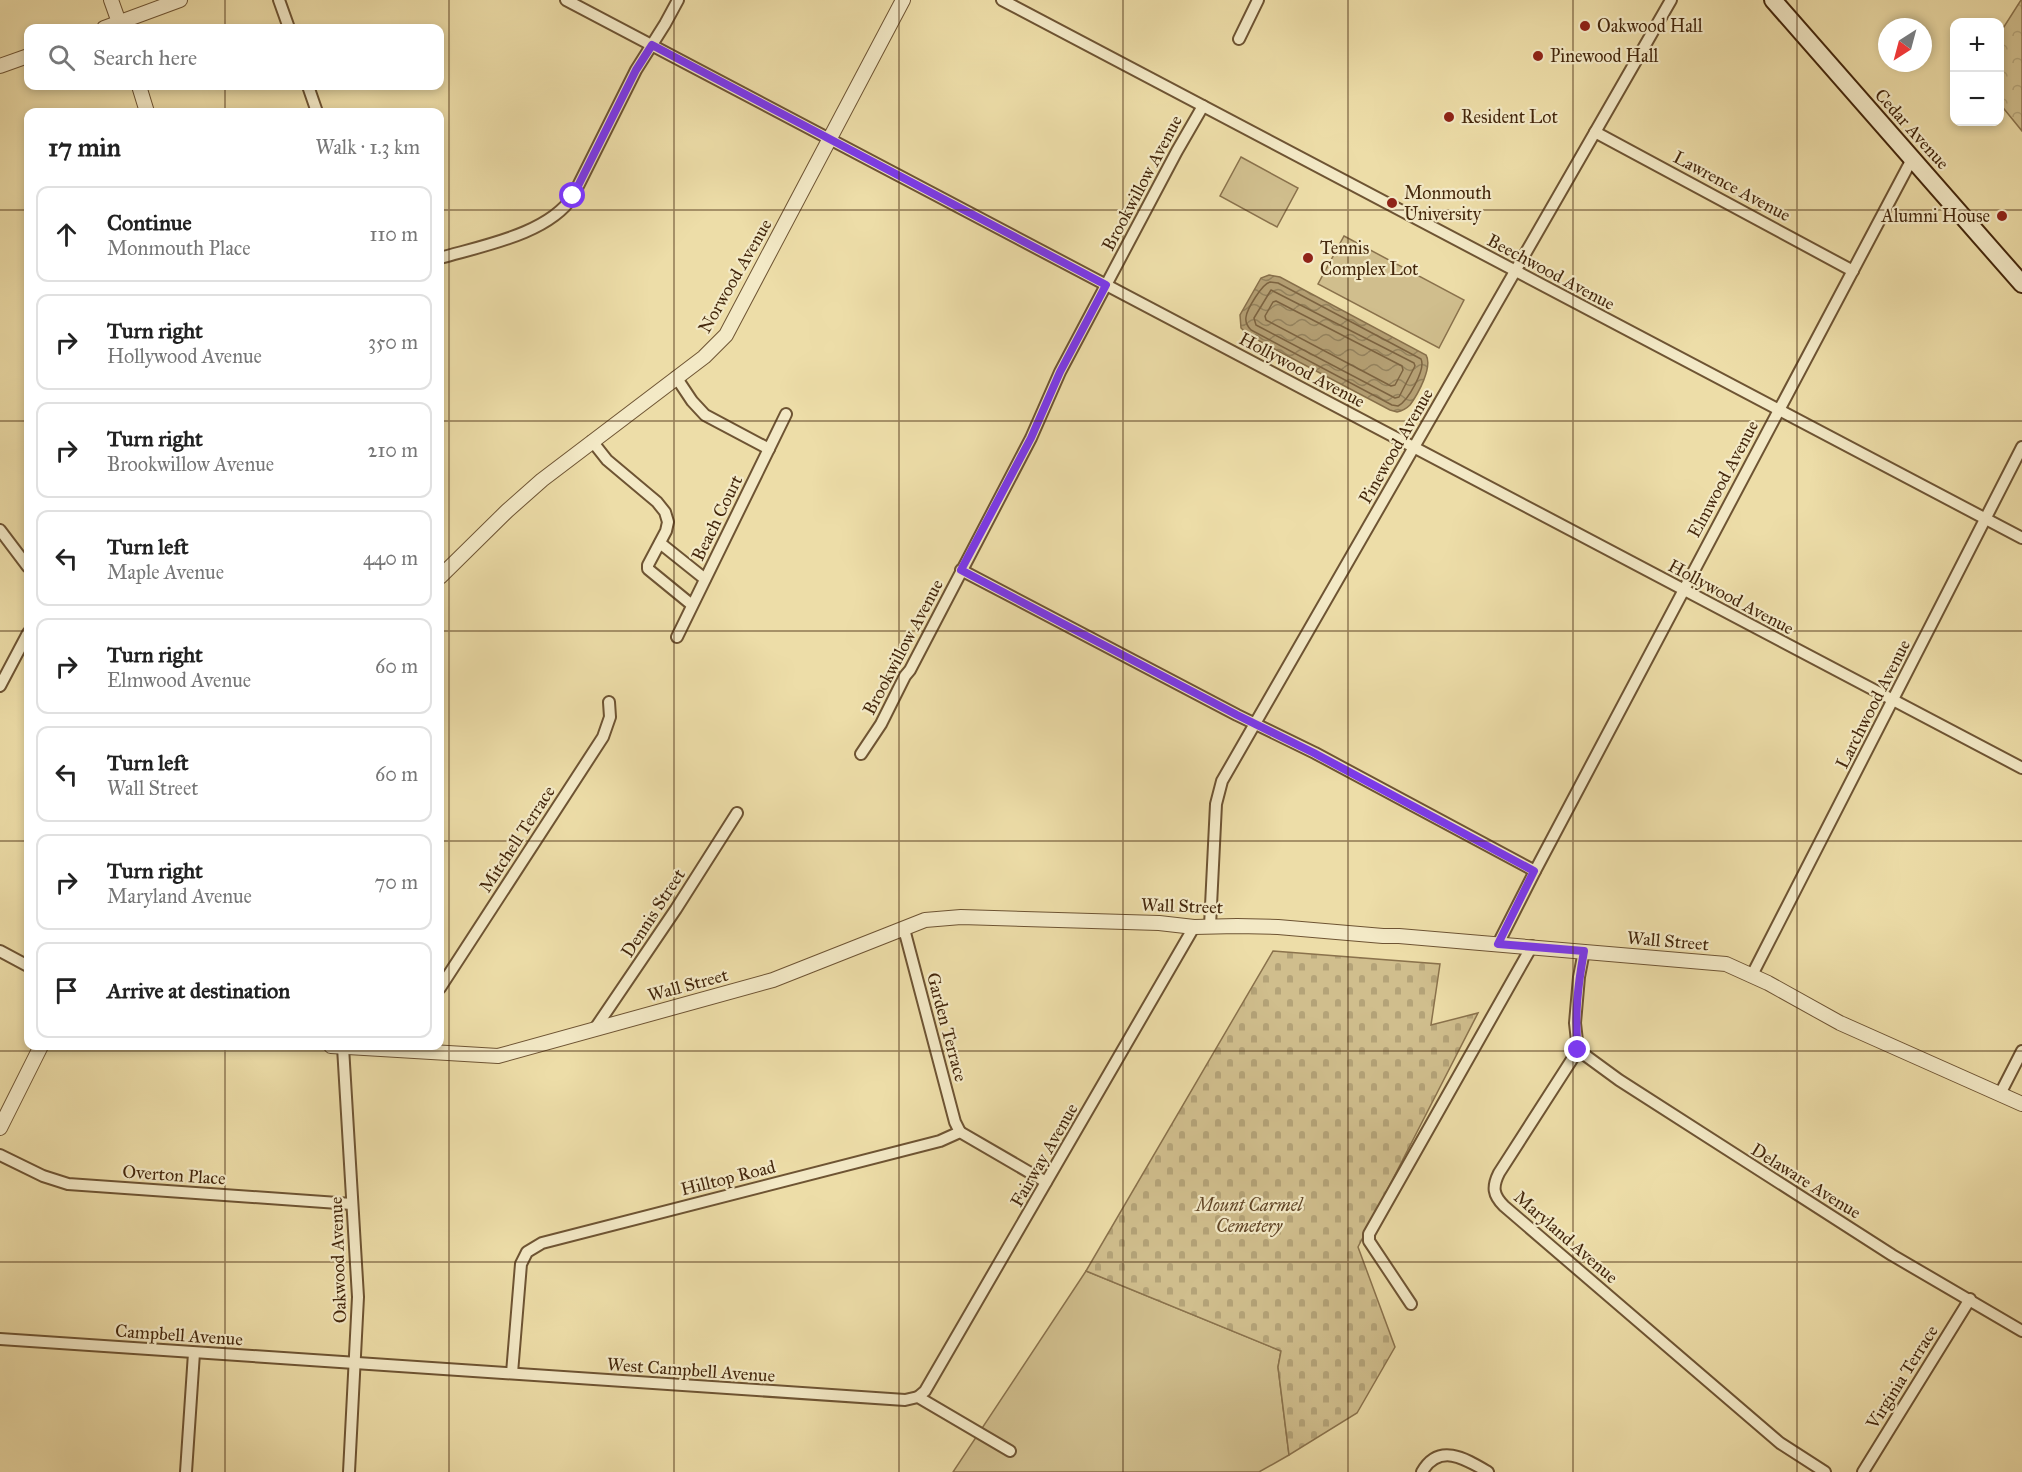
<!DOCTYPE html>
<meta charset="utf-8">
<style>
:root{--surface:#fff;--page:#f6f6f6;--text:#222;--muted:#767676;--line:#e0e0e0}
body{margin:0;font-family:"IM FELL Great Primer",serif;background:var(--page);color:var(--text)}
.controls{position:absolute;right:18px;top:18px;display:grid;overflow:hidden;border-radius:12px;box-shadow:0 3px 9px #0003}
.controls button{width:54px;height:54px;display:grid;place-items:center;padding:0;border:0;border-bottom:2px solid var(--line);background:var(--surface);color:var(--text);font:30px sans-serif}
.compass{position:absolute;left:1878px;top:18px;width:54px;height:54px;border-radius:50%;background:var(--surface);box-shadow:0 3px 9px #0003;rotate:216deg}
.stop{position:absolute;width:18px;height:18px;margin:-14px;border:4px solid #7c3aed;border-radius:50%;background:#fff}
.stop.end{background:#7c3aed;border-color:#fff;box-shadow:0 2px 6px #0008}
.list{margin:0;padding:0;list-style:none}
h2{display:flex;justify-content:space-between;align-items:center;height:78px;margin:0;padding:0 24px;font-size:26px}
h2 small{font-size:20px;font-weight:400;color:var(--muted)}
.list li{display:grid;grid-template-columns:39px 1fr auto;gap:18px;align-items:center;box-sizing:border-box;height:96px;margin:0 12px 12px;padding:0 12px;border:2px solid var(--line);border-radius:12px}
.list b{display:block;font-size:22px;white-space:nowrap}
.list p{margin:0;font-size:20px;white-space:nowrap;color:var(--muted)}
.list em{font-size:20px;font-style:normal;color:var(--muted)}
.icon{flex:none;width:33px;height:33px;fill:none;stroke:currentColor;stroke-width:2;stroke-linecap:round;stroke-linejoin:round}
.map{position:relative;flex:none;width:2022px;height:1472px;overflow:hidden}
.search{position:absolute;background:var(--surface);box-shadow:0 3px 9px #0003;left:24px;top:24px;width:420px;height:66px;display:flex;align-items:center;gap:15px;box-sizing:border-box;padding:0 21px;border-radius:12px;color:var(--muted);font-size:22px}
.panel{position:absolute;background:var(--surface);box-shadow:0 3px 9px #0003;left:24px;top:108px;width:420px;height:942px;border-radius:12px}
.map>svg:first-child{display:block}
.green{fill:#d0be8d;stroke:#8a724c;stroke-width:1.5}
.forest{fill:url(#forest-crowns);stroke:#8a724c;stroke-width:1.5}
.cemetery{fill:url(#cemetery-stones);stroke:#8a724c;stroke-width:1.5}
.water{fill:url(#water-waves);stroke:#876f4a;stroke-width:1.5}
.lines{fill:none;stroke-linecap:round;stroke-linejoin:round}
.shore{stroke:#7c6340;stroke-width:1.5}
.minor-casing{stroke:#6e5433;stroke-width:14}
.tertiary-casing{stroke:#6e5433;stroke-width:16}
.secondary-casing{stroke:#44270c;stroke-width:20}
.minor{stroke:#f3e9c6;stroke-width:10}
.tertiary{stroke:#f3e9c6;stroke-width:14}
.secondary{stroke:#f3e9c6;stroke-width:16}
.route{stroke:#7c3aed;stroke-width:8}
.grid{fill:none;stroke:#44270c;stroke-width:1.5;stroke-opacity:0.55}
.poi-dot{fill:#8f2418;stroke:#f3e9c6;stroke-width:2}
.labels{text-anchor:middle;dominant-baseline:central;stroke-width:4.5;stroke-linejoin:round;paint-order:stroke}
.poi-label{font-size:18px;fill:#44270c;stroke:#f3e9c6;text-anchor:start}
.street-label{font-size:18px;fill:#44270c;stroke:#f3e9c6}
.park-label{font-size:18px;font-style:italic;fill:#604526;stroke:#f3e9c6}
</style>
<div class="map">
<svg width="2022" height="1472" viewBox="0 0 2022 1472">
<defs>
<pattern id="forest-crowns" width="20" height="18" patternUnits="userSpaceOnUse" patternTransform="scale(1.5)"><rect width="20" height="18" fill="#d0be8d"/><path d="M2 6a3 3 0 1 1 6 0M12 15a3 3 0 1 1 6 0" fill="none" stroke="#b4a378"/></pattern>
<pattern id="cemetery-stones" width="16" height="16" patternUnits="userSpaceOnUse" patternTransform="scale(1.5)"><rect width="16" height="16" fill="#d0be8d"/><path d="M2 7V4a2 2 0 0 1 4 0v3zM10 15v-3a2 2 0 0 1 4 0v3z" fill="#b4a378"/></pattern>
<pattern id="water-waves" width="16" height="10" patternUnits="userSpaceOnUse" patternTransform="scale(1.5)"><rect width="16" height="10" fill="#b49f73"/><path d="M0 5q4-4 8 0t8 0" fill="none" stroke="#94825d"/></pattern>
</defs>
<rect width="100%" height="100%" fill="#eddda8"/>
<filter id="stains"><feTurbulence type="fractalNoise" baseFrequency=".00333" numOctaves="4"/><feColorMatrix values="0 0 0 0 .2 0 0 0 0 .09 0 0 0 0 .02 0 0 0 .5 -.17"/></filter>
<radialGradient id="worn" r=".72"><stop offset=".6" stop-color="#630" stop-opacity="0"/><stop offset="1" stop-color="#630" stop-opacity=".3"/></radialGradient>
<g class="green">
<polygon points="1241,157 1298,188 1277,227 1220,196"/>
<polygon points="1344,236 1464,300 1439,348 1318,284"/>
<polygon points="1086,1271 1281,1351 1278,1367 1289,1455 1259,1472 953,1472"/>
</g>
<polygon class="forest" points="2021,0 2022,0 2022,131 2000,104 2000,33"/>
<polygon class="cemetery" points="1273,951 1440,964 1431,1025 1478,1013 1358,1247 1395,1347 1357,1413 1289,1455 1278,1367 1281,1351 1086,1271"/>
<path class="water" d="M1269,275L1280,277L1426,355C1433,367 1418,394 1410,405C1406,409 1402,411 1397,412L1390,410L1248,335L1241,328L1240,315L1261,278Z"/>
<g class="lines">
<g class="shore">
<path d="M1270,282L1278,283L1421,359C1426,369 1408,401 1398,406L1392,405L1251,330C1248,327 1245,323 1246,317C1247,309 1262,284 1270,282Z"/>
<polygon points="1271,290 1414,363 1415,366 1399,397 1395,398 1256,325 1254,318"/>
<polygon points="1276,301 1402,366 1403,370 1395,385 1391,386 1266,320 1265,316 1273,302"/>
</g>
<defs>
<g id="minor">
<polyline points="279,0 289,28"/>
<polyline points="566,0 2022,768"/>
<polyline points="1002,0 2022,538"/>
<polyline points="1239,39 1258,0"/>
<polyline points="308,86 317,112"/>
<polyline points="1595,132 1853,271"/>
<path d="M440,258C481,246 549,234 573,196L636,70L665,24L678,0"/>
<polyline points="676,377 692,401 705,415 769,449"/>
<polyline points="592,441 607,460 657,502 665,512 668,522 666,531 648,565 648,569 692,605"/>
<polyline points="0,530 28,567"/>
<polyline points="660,543 705,579"/>
<polyline points="961,570 1237,715 1315,753 1535,871"/>
<polyline points="677,637 786,414"/>
<polyline points="0,686 28,633"/>
<polyline points="861,754 881,724 905,676 910,670 1031,438 1060,372 1177,151 1203,106"/>
<polyline points="1210,926 1216,804 1222,781 1671,0"/>
<polyline points="904,929 955,1122 960,1132"/>
<polyline points="1498,944 1535,871 1912,159"/>
<polyline points="0,951 28,966"/>
<path d="M1584,951L1579,977L1575,1023L1578,1050L1499,1173C1492,1187 1493,1195 1504,1206L1780,1443L1825,1472"/>
<polyline points="1752,975 2022,447"/>
<polyline points="440,988 603,737 610,717 609,702"/>
<polyline points="594,1030 676,909 737,813"/>
<polyline points="343,1047 358,1297 349,1472"/>
<polyline points="1578,1050 1619,1080 1892,1255 2022,1331"/>
<polyline points="2000,1094 2022,1051"/>
<polyline points="0,1155 43,1176 68,1184 352,1204"/>
<polyline points="1411,1304 1369,1241 1369,1234 1532,946"/>
<polyline points="0,1339 905,1400 918,1397 1010,1451"/>
<polyline points="512,1373 521,1264 527,1252 542,1243 940,1141 960,1132 1046,1182"/>
<polyline points="918,1397 925,1391 1194,927"/>
<polyline points="186,1472 194,1353"/>
<path d="M1422,1472C1439,1442 1466,1459 1488,1472"/>
<polyline points="1863,1472 1970,1299"/>
</g>
<g id="tertiary">
<polyline points="111,0 121,28"/>
<polyline points="104,28 180,0"/>
<polyline points="0,66 28,56"/>
<polyline points="139,86 147,112"/>
<polyline points="440,577 507,511 542,480 704,357 726,335 903,0"/>
<polyline points="331,1046 498,1056 773,980 925,920 961,917 1159,923 1194,927 1237,926 1278,927 1383,936 1399,936 1726,964 1768,983 1840,1023 2022,1104"/>
<polyline points="0,1128 41,1046"/>
</g>
<polyline id="secondary" points="1773,0 2022,284"/>
</defs>
<use href="#minor" class="minor-casing"/>
<use href="#tertiary" class="tertiary-casing"/>
<use href="#secondary" class="secondary-casing"/>
<use href="#minor" class="minor"/>
<use href="#tertiary" class="tertiary"/>
<use href="#secondary" class="secondary"/>
</g>
<g class="lines">
<path class="route" d="M573,196L636,70L652,45L1106,285L1060,372L1031,438L961,570L1237,715L1314,753L1534,871L1498,944L1584,951C1578,985 1574,1016 1578,1050"/>
</g>
<path class="grid" d="M225,0V28M449,0V1472M674,0V1472M899,0V1472M1123,0V1472M1348,0V1472M1573,0V1472M1797,0V1472M225,86V112M0,210H28M440,210H2022M0,421H28M440,421H2022M0,631H28M440,631H2022M0,841H28M440,841H2022M225,1046V1472M0,1051H2022M0,1262H2022"/>
<g class="poi-dot">
<circle cx="1585" cy="26" r="6"/>
<circle cx="1538" cy="56" r="6"/>
<circle cx="1449" cy="117" r="6"/>
<circle cx="1392" cy="203" r="6"/>
<circle cx="2002" cy="216" r="6"/>
<circle cx="1308" cy="258" r="6"/>
</g>
<g class="labels">
<g class="poi-label">
<text x="1597" y="26">Oakwood Hall</text>
<text x="1550" y="56">Pinewood Hall</text>
<text x="1461" y="117">Resident Lot</text>
<text x="1404" y="193">Monmouth<tspan x="1404" dy="21">University</tspan></text>
<text x="1990" y="216" text-anchor="end">Alumni House</text>
<text x="1320" y="248">Tennis<tspan x="1320" dy="21">Complex Lot</tspan></text>
</g>
<g class="street-label">
<text transform="translate(1912 129) rotate(48)">Cedar Avenue</text>
<text transform="translate(1142 183) rotate(-62)">Brookwillow Avenue</text>
<text transform="translate(1732 186) rotate(28)">Lawrence Avenue</text>
<text transform="translate(1551 272) rotate(28)">Beechwood Avenue</text>
<text transform="translate(735 276) rotate(-60)">Norwood Avenue</text>
<text transform="translate(1302 370) rotate(28)">Hollywood Avenue</text>
<text transform="translate(1396 446) rotate(-60)">Pinewood Avenue</text>
<text transform="translate(1723 479) rotate(-62)">Elmwood Avenue</text>
<text transform="translate(717 518) rotate(-64)">Beach Court</text>
<text transform="translate(1731 597) rotate(28)">Hollywood Avenue</text>
<text transform="translate(903 647) rotate(-62)">Brookwillow Avenue</text>
<text transform="translate(1873 704) rotate(-63)">Larchwood Avenue</text>
<text transform="translate(517 839) rotate(-57)">Mitchell Terrace</text>
<text transform="translate(1182 906) rotate(2)">Wall Street</text>
<text transform="translate(653 913) rotate(-57)">Dennis Street</text>
<text transform="translate(1668 941) rotate(5)">Wall Street</text>
<text transform="translate(688 985) rotate(-15)">Wall Street</text>
<text transform="translate(947 1027) rotate(75)">Garden Terrace</text>
<text transform="translate(1044 1155) rotate(-60)">Fairway Avenue</text>
<text transform="translate(174 1175) rotate(4)">Overton Place</text>
<text transform="translate(728 1178) rotate(-14)">Hilltop Road</text>
<text transform="translate(1806 1181) rotate(32)">Delaware Avenue</text>
<text transform="translate(1566 1237) rotate(41)">Maryland Avenue</text>
<text transform="translate(338 1260) rotate(-92)">Oakwood Avenue</text>
<text transform="translate(179 1335) rotate(4)">Campbell Avenue</text>
<text transform="translate(691 1370) rotate(4)">West Campbell Avenue</text>
<text transform="translate(1902 1377) rotate(-58)">Virginia Terrace</text>
</g>
<g class="park-label">
<text x="1249" y="1205">Mount Carmel<tspan x="1249" dy="21">Cemetery</tspan></text>
</g>
</g>
<rect width="100%" height="100%" filter="url(#stains)"/>
<rect width="100%" height="100%" fill="url(#worn)"/>
</svg>
<div class="controls">
<button>+</button>
<button>−</button>
</div>
<svg class="compass" viewBox="-18 -18 36 36"><path d="M0-13l5 13h-10z" fill="#e53935"/><path d="M0 13l5-13h-10z" fill="#767676"/></svg>
<div class="stop" style="left:573px;top:196px"></div>
<div class="stop end" style="left:1578px;top:1050px"></div>
<div class="search"><svg class="icon" aria-label="search" viewBox="0 0 24 24"><circle cx="10" cy="10" r="6"/><path d="M15 15l6 6"/></svg>Search here</div>
<section class="panel">
<h2>17 min<small>Walk · 1.3 km</small></h2>
<ul class="list">
<li><svg class="icon" aria-label="ahead" viewBox="0 0 24 24"><path d="M12 20V5M6 11l6-6 6 6"/></svg><div><b>Continue</b><p>Monmouth Place</p></div><em>110 m</em></li>
<li><svg class="icon" aria-label="right" viewBox="0 0 24 24"><path d="M7 20v-9h11M14 6l5 5-5 5"/></svg><div><b>Turn right</b><p>Hollywood Avenue</p></div><em>350 m</em></li>
<li><svg class="icon" aria-label="right" viewBox="0 0 24 24"><path d="M7 20v-9h11M14 6l5 5-5 5"/></svg><div><b>Turn right</b><p>Brookwillow Avenue</p></div><em>210 m</em></li>
<li><svg class="icon" aria-label="left" viewBox="0 0 24 24"><path d="M17 20v-9H6M10 6l-5 5 5 5"/></svg><div><b>Turn left</b><p>Maple Avenue</p></div><em>440 m</em></li>
<li><svg class="icon" aria-label="right" viewBox="0 0 24 24"><path d="M7 20v-9h11M14 6l5 5-5 5"/></svg><div><b>Turn right</b><p>Elmwood Avenue</p></div><em>60 m</em></li>
<li><svg class="icon" aria-label="left" viewBox="0 0 24 24"><path d="M17 20v-9H6M10 6l-5 5 5 5"/></svg><div><b>Turn left</b><p>Wall Street</p></div><em>60 m</em></li>
<li><svg class="icon" aria-label="right" viewBox="0 0 24 24"><path d="M7 20v-9h11M14 6l5 5-5 5"/></svg><div><b>Turn right</b><p>Maryland Avenue</p></div><em>70 m</em></li>
<li><svg class="icon" aria-label="arrive" viewBox="0 0 24 24"><path d="M6 21V4h12l-3 4 3 4H6"/></svg><div><b>Arrive at destination</b></div></li>
</ul>
</section>
</div>
